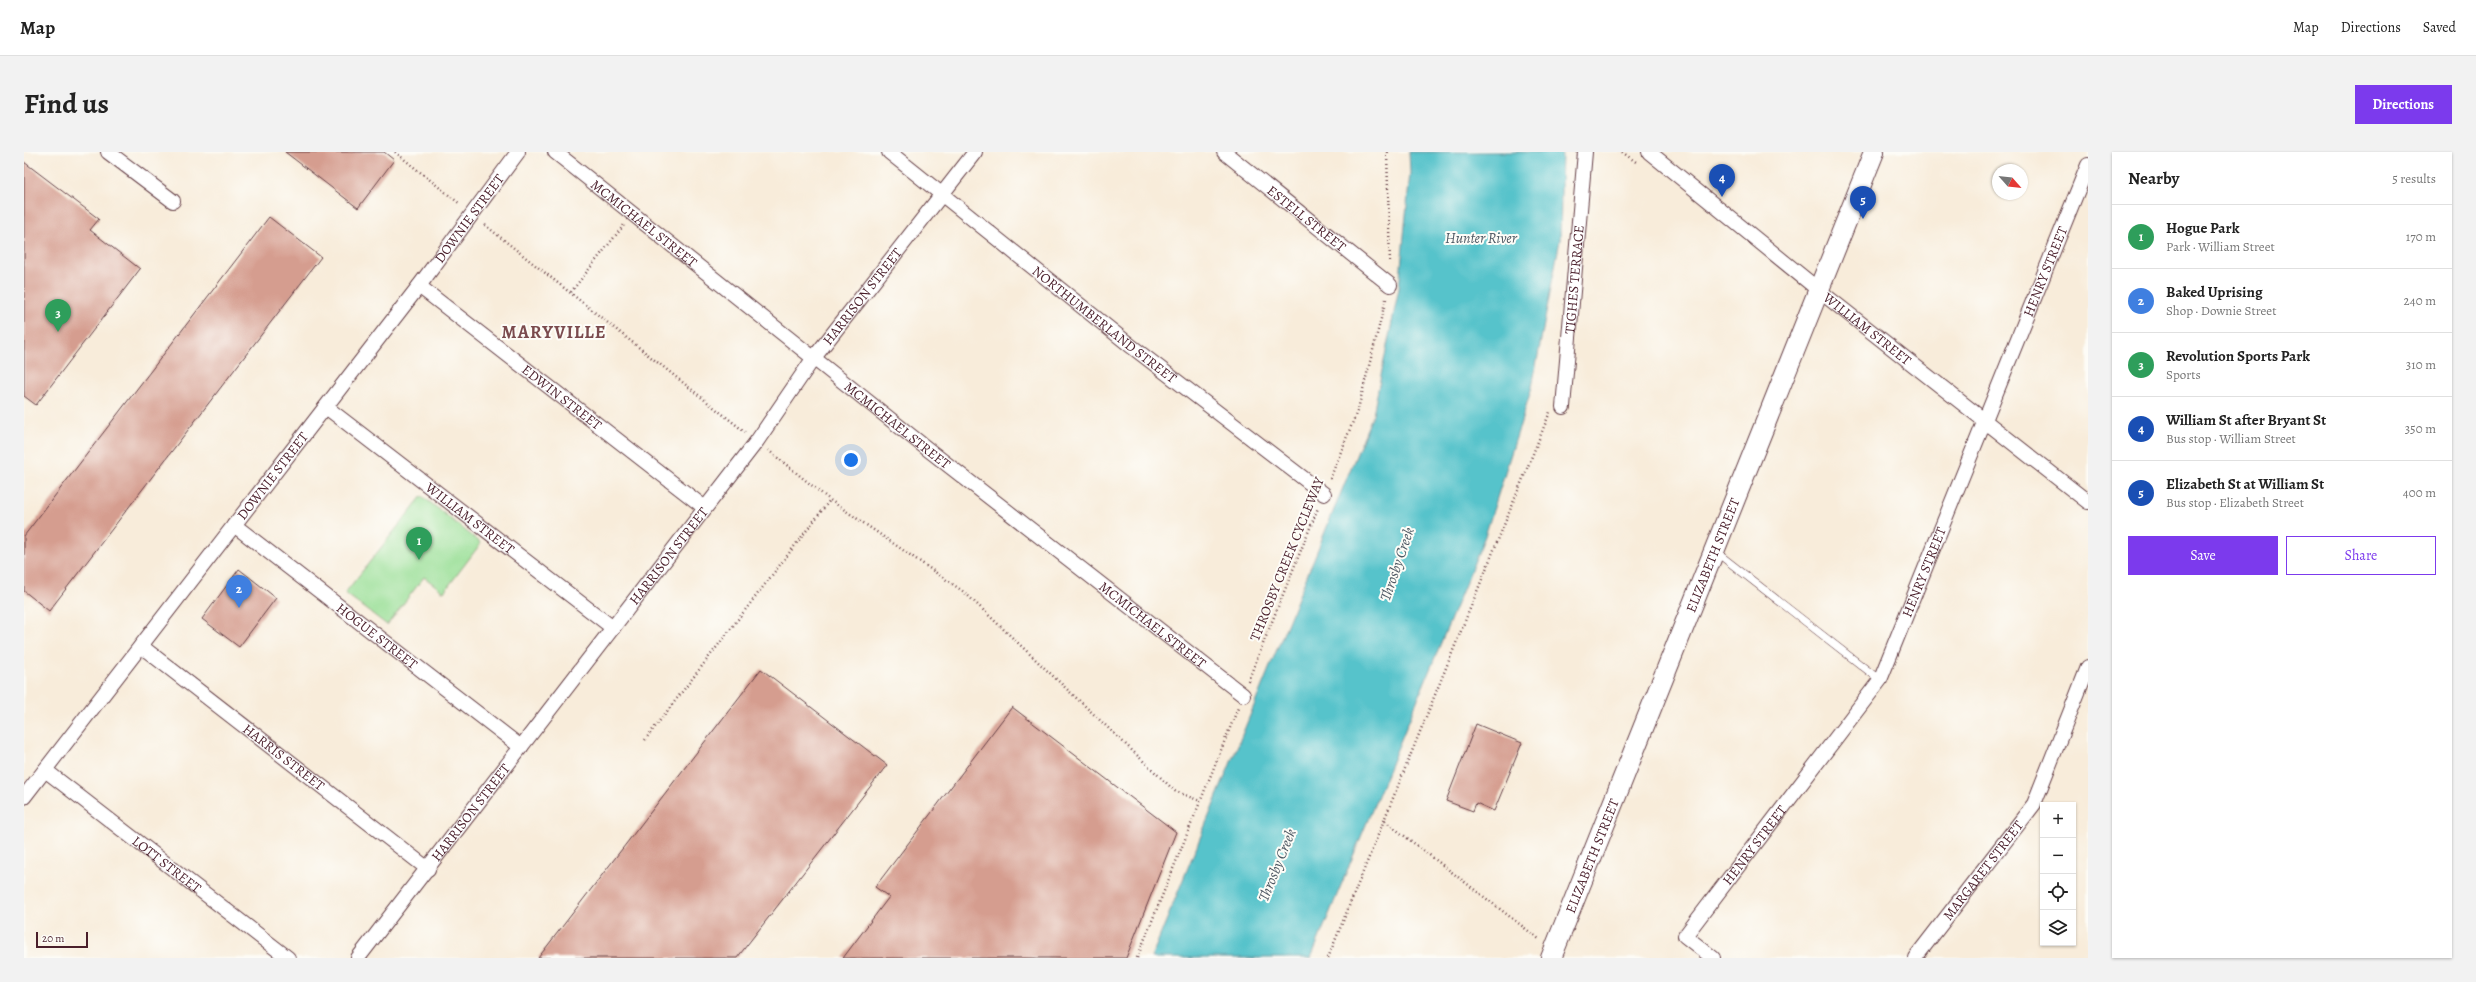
<!DOCTYPE html>
<meta charset="utf-8">
<style>
:root{--surface:#fff;--page:#f2f2f2;--text:#222;--muted:#767676;--line:#e0e0e0;--accent:#7c3aed}
body{margin:0;font-family:Alegreya,serif;background:var(--page);color:var(--text)}
.controls{position:absolute;right:12px;bottom:12px;display:grid;overflow:hidden;border-radius:0px;box-shadow:0 1px 3px #0004}
.controls button{width:36px;height:36px;display:grid;place-items:center;padding:0;border:0;border-bottom:1px solid var(--line);background:var(--surface);color:var(--text);font:20px sans-serif}
.compass{position:absolute;left:1968px;top:12px;width:36px;height:36px;border-radius:50%;background:var(--surface);box-shadow:0 1px 3px #0004;rotate:117deg}
.scale{position:absolute;left:12px;bottom:10px;width:52px;box-sizing:border-box;padding-left:4px;border:2px solid #4a1f2b;border-top:0;font-size:11px;line-height:14px;white-space:nowrap;color:#4a1f2b;-webkit-text-stroke:3px #fdfcf7;paint-order:stroke}
.you{position:absolute;left:827px;top:308px;width:14px;height:14px;margin:-10px;border:3px solid #fff;border-radius:50%;background:#1a73e8;box-shadow:0 0 0 6px #1a73e833}
.badge{display:grid;place-items:center;width:26px;height:26px;border-radius:50%;background:var(--accent);color:#fff;font-size:13px;font-weight:700}
.pin{position:absolute;translate:-50% -33px;filter:drop-shadow(0 1px 2px #0008)}
.pin::after{content:'';position:absolute;top:21px;width:14px;height:12px;background:inherit;clip-path:polygon(0 0,100% 0,50% 100%)}
.list{margin:0;padding:0;list-style:none}
h2{display:flex;justify-content:space-between;align-items:center;height:52px;margin:0;padding:0 16px;font-size:17px}
h2 small{font-size:13px;font-weight:400;color:var(--muted)}
.list li{display:grid;grid-template-columns:26px 1fr auto;gap:12px;align-items:center;box-sizing:border-box;height:64px;padding:0 16px;border-top:1px solid var(--line)}
.list b{display:block;font-size:15px;white-space:nowrap}
.list p{margin:0;font-size:13px;white-space:nowrap;color:var(--muted)}
.list em{font-size:13px;font-style:normal;color:var(--muted)}
.actions{display:flex;gap:8px;padding:12px 16px}
.actions a{flex:1;padding:9px 0;border:1px solid var(--accent);border-radius:0px;text-align:center;font-size:14px;color:var(--accent)}
.actions .main{background:var(--accent);color:#fff}
.icon{flex:none;width:22px;height:22px;fill:none;stroke:currentColor;stroke-width:2;stroke-linecap:round;stroke-linejoin:round}
.map{position:relative;flex:none;width:2064px;height:806px;overflow:hidden;border-radius:0px}
header{display:flex;align-items:center;gap:24px;box-sizing:border-box;height:56px;padding:0 20px;background:var(--surface);border-bottom:1px solid var(--line)}
header strong{font-size:19px}
nav{display:flex;gap:22px;margin-inline-start:auto;font-size:14px}
.intro{display:flex;align-items:center;justify-content:space-between;box-sizing:border-box;height:96px;padding:0 24px}
h1{margin:0;font-size:28px}
.button{padding:10px 18px;border-radius:0px;background:var(--accent);color:#fff;font-size:14px;font-weight:700}
main{display:flex;gap:24px;padding:0 24px}
aside{flex:1;background:var(--surface);border-radius:0px;box-shadow:0 1px 3px #0004}
.map>svg:first-child{display:block}
.green{fill:#9adf97;stroke:#727f61}
.water{fill:#56c3cb;stroke:#50717b}
.building{fill:#d59d8f}
.lines{fill:none;stroke-linecap:round;stroke-linejoin:round}
.service-casing{stroke:#643e45;stroke-width:8}
.minor-casing{stroke:#643e45;stroke-width:16}
.secondary-casing{stroke:#643e45;stroke-width:22}
.path{stroke:#643e45;stroke-width:2.5;stroke-dasharray:1 3;stroke-linecap:butt}
.service{stroke:#fff;stroke-width:7}
.minor{stroke:#fff;stroke-width:14}
.secondary{stroke:#fff;stroke-width:20}
.labels{text-anchor:middle;dominant-baseline:central;stroke-width:4;stroke-linejoin:round;paint-order:stroke}
.street-label{font-size:14px;fill:#4a1f2b;stroke:#fdfcf7}
.water-label{font-size:15px;font-style:italic;fill:#4e5863;stroke:#fdfcf7}
.district-label{font-size:18px;font-weight:bold;letter-spacing:1px;fill:#7b4b4e;stroke:#fdfcf7}
</style>
<header>
<strong>Map</strong>
<nav><a>Map</a><a>Directions</a><a>Saved</a></nav>
</header>
<div class="intro"><h1>Find us</h1><a class="button">Directions</a></div>
<main>
<div class="map">
<svg width="2064" height="806" viewBox="0 0 2064 806">
<rect width="100%" height="100%" fill="#fdfcf7"/>
<filter id="ink" filterUnits="userSpaceOnUse"><feTurbulence type="fractalNoise" baseFrequency=".025" numOctaves="2"/><feDisplacementMap in="SourceGraphic" scale="8" xChannelSelector="R" yChannelSelector="G"/><feConvolveMatrix kernelMatrix="1 2 1 2 8 2 1 2 1" color-interpolation-filters="sRGB"/></filter>
<filter id="wash" filterUnits="userSpaceOnUse"><feTurbulence type="fractalNoise" baseFrequency=".012" numOctaves="4" result="noise"/><feDisplacementMap in="SourceGraphic" scale="16" xChannelSelector="R" yChannelSelector="G"/><feGaussianBlur stdDeviation="0.9" result="paint"/><feColorMatrix in="noise" values="0 0 0 0 0 0 0 0 0 0 0 0 0 0 0 0 0 1.4 0 .05"/><feComposite in="paint" operator="in"/></filter>
<g filter="url(#wash)">
<rect width="100%" height="100%" fill="#f8ecda"/>
<polygon class="green" points="398,344 457,391 420,440 400,425 363,473 321,441"/>
<polygon class="water" points="1385,0 1538,0 1536,88 1508,235 1461,384 1287,806 1127,806 1349,262 1375,136 1386,21"/>
<g id="blocks">
<g class="building">
<polygon points="261,0 360,0 370,8 334,56"/>
<polygon points="0,10 75,67 66,78 116,117 12,253 0,244"/>
<polygon points="245,65 297,105 25,459 0,439 0,384"/>
<polygon points="215,417 252,446 215,495 178,467"/>
<polygon points="737,517 863,613 713,806 514,806"/>
<polygon points="988,555 1152,680 1102,806 819,806 865,745 851,735"/>
<polygon points="1452,572 1498,591 1470,659 1452,651 1449,659 1422,649"/>
</g>
</g>
</g>
<g filter="url(#ink)">
<use href="#blocks" fill-opacity="0" stroke="#643e45" stroke-width="1"/>
<g class="lines">
<defs>
<polyline id="service" points="1692,400 1856,528"/>
<g id="minor">
<polyline points="84,0 149,49"/>
<path id="s1" d="M531,0L906,299L1219,543"/>
<path id="s2" d="M865,0L1107,194L1300,342"/>
<path id="s3" d="M1200,0L1366,133"/>
<path id="s4" d="M1625,0L1807,148L2064,350"/>
<path id="s5" d="M395,134L681,356"/>
<path id="s6" d="M302,255L589,476"/>
<path id="s7" d="M1539,255L1561,0"/>
<path id="s8" d="M210,373L497,595"/>
<path id="s9" d="M117,494L404,717"/>
<path id="s10" d="M21,618L264,806"/>
<path id="s11" d="M0,645L395,134L494,0"/>
<path id="s12" d="M334,806L733,289L789,207L951,0"/>
<path id="s13" d="M1689,806L1661,784L1856,528L2064,13"/>
<path id="s14" d="M1891,806L2010,652L2064,515"/>
</g>
<g id="secondary">
<path id="s15" d="M1527,806L1850,0"/>
</g>
</defs>
<use href="#service" class="service-casing"/>
<use href="#minor" class="minor-casing"/>
<use href="#secondary" class="secondary-casing"/>
<g class="path">
<polyline points="371,0 436,52"/>
<polyline points="1363,0 1366,112"/>
<polyline points="1598,0 1612,10"/>
<polyline points="461,73 721,280"/>
<polyline points="547,140 600,73"/>
<polyline points="744,298 806,348 940,440 1151,639 1176,649"/>
<polyline points="1306,327 1334,257 1362,147"/>
<polyline points="1224,529 1294,356"/>
<polyline points="621,588 806,348"/>
<polyline points="1361,669 1515,787"/>
<polyline points="1113,806 1214,556"/>
<polyline points="1304,806 1526,260"/>
</g>
<use href="#service" class="service"/>
<use href="#minor" class="minor"/>
<use href="#secondary" class="secondary"/>
</g>
</g>
<g class="labels">
<g class="street-label">
<text stroke="none"><textPath href="#s3" startOffset="106">ESTELL STREET</textPath></text>
<text stroke="none"><textPath href="#s11" startOffset="730">DOWNIE STREET</textPath></text>
<text stroke="none"><textPath href="#s1" startOffset="114">MCMICHAEL STREET</textPath></text>
<text stroke="none"><textPath href="#s13" startOffset="798">HENRY STREET</textPath></text>
<text stroke="none"><textPath href="#s7" startOffset="128">TIGHES TERRACE</textPath></text>
<text stroke="none"><textPath href="#s12" startOffset="832">HARRISON STREET</textPath></text>
<text stroke="none"><textPath href="#s2" startOffset="276">NORTHUMBERLAND STREET</textPath></text>
<text stroke="none"><textPath href="#s4" startOffset="281">WILLIAM STREET</textPath></text>
<text stroke="none"><textPath href="#s5" startOffset="181">EDWIN STREET</textPath></text>
<text stroke="none"><textPath href="#s1" startOffset="438">MCMICHAEL STREET</textPath></text>
<text stroke="none"><textPath href="#s11" startOffset="406">DOWNIE STREET</textPath></text>
<text stroke="none"><textPath href="#s6" startOffset="182">WILLIAM STREET</textPath></text>
<text stroke="none"><textPath href="#s15" startOffset="434">ELIZABETH STREET</textPath></text>
<text stroke="none"><textPath href="#s12" startOffset="508">HARRISON STREET</textPath></text>
<text transform="translate(1263 407) rotate(-68)">THROSBY CREEK CYCLEWAY</text>
<text stroke="none"><textPath href="#s13" startOffset="474">HENRY STREET</textPath></text>
<text stroke="none"><textPath href="#s1" startOffset="762">MCMICHAEL STREET</textPath></text>
<text stroke="none"><textPath href="#s8" startOffset="181">HOGUE STREET</textPath></text>
<text stroke="none"><textPath href="#s9" startOffset="181">HARRIS STREET</textPath></text>
<text stroke="none"><textPath href="#s12" startOffset="184">HARRISON STREET</textPath></text>
<text stroke="none"><textPath href="#s13" startOffset="150">HENRY STREET</textPath></text>
<text stroke="none"><textPath href="#s15" startOffset="110">ELIZABETH STREET</textPath></text>
<text stroke="none"><textPath href="#s10" startOffset="154">LOTT STREET</textPath></text>
<text stroke="none"><textPath href="#s14" startOffset="111">MARGARET STREET</textPath></text>
</g>
<g class="water-label">
<text x="1457" y="86">Hunter River</text>
<text transform="translate(1373 412) rotate(-71)">Throsby Creek</text>
<text transform="translate(1253 713) rotate(-68)">Throsby Creek</text>
</g>
<g class="district-label">
<text x="530" y="180">MARYVILLE</text>
</g>
</g>
</svg>
<div class="controls">
<button>+</button>
<button>−</button>
<button><svg class="icon" aria-label="locate" viewBox="0 0 24 24"><circle cx="12" cy="12" r="6"/><path d="M12 2v4M12 18v4M2 12h4M18 12h4"/></svg></button>
<button><svg class="icon" aria-label="layers" viewBox="0 0 24 24"><path d="M12 4l9 5-9 5-9-5zM3 14l9 5 9-5"/></svg></button>
</div>
<svg class="compass" viewBox="-18 -18 36 36"><path d="M0-13l5 13h-10z" fill="#e53935"/><path d="M0 13l5-13h-10z" fill="#767676"/></svg>
<div class="scale">20 m</div>
<div class="you"></div>
<div class="pin badge" style="left:395px;top:408px;background:#2e9e5b">1</div>
<div class="pin badge" style="left:215px;top:456px;background:#3f7fe0">2</div>
<div class="pin badge" style="left:34px;top:180px;background:#2e9e5b">3</div>
<div class="pin badge" style="left:1698px;top:45px;background:#1a4fb4">4</div>
<div class="pin badge" style="left:1839px;top:67px;background:#1a4fb4">5</div>
</div>
<aside>
<h2>Nearby<small>5 results</small></h2>
<ul class="list">
<li><span class="badge" style="background:#2e9e5b">1</span><div><b>Hogue Park</b><p>Park · William Street</p></div><em>170 m</em></li>
<li><span class="badge" style="background:#3f7fe0">2</span><div><b>Baked Uprising</b><p>Shop · Downie Street</p></div><em>240 m</em></li>
<li><span class="badge" style="background:#2e9e5b">3</span><div><b>Revolution Sports Park</b><p>Sports</p></div><em>310 m</em></li>
<li><span class="badge" style="background:#1a4fb4">4</span><div><b>William St after Bryant St</b><p>Bus stop · William Street</p></div><em>350 m</em></li>
<li><span class="badge" style="background:#1a4fb4">5</span><div><b>Elizabeth St at William St</b><p>Bus stop · Elizabeth Street</p></div><em>400 m</em></li>
</ul>
<div class="actions"><a class="main">Save</a><a>Share</a></div>
</aside>
</main>
